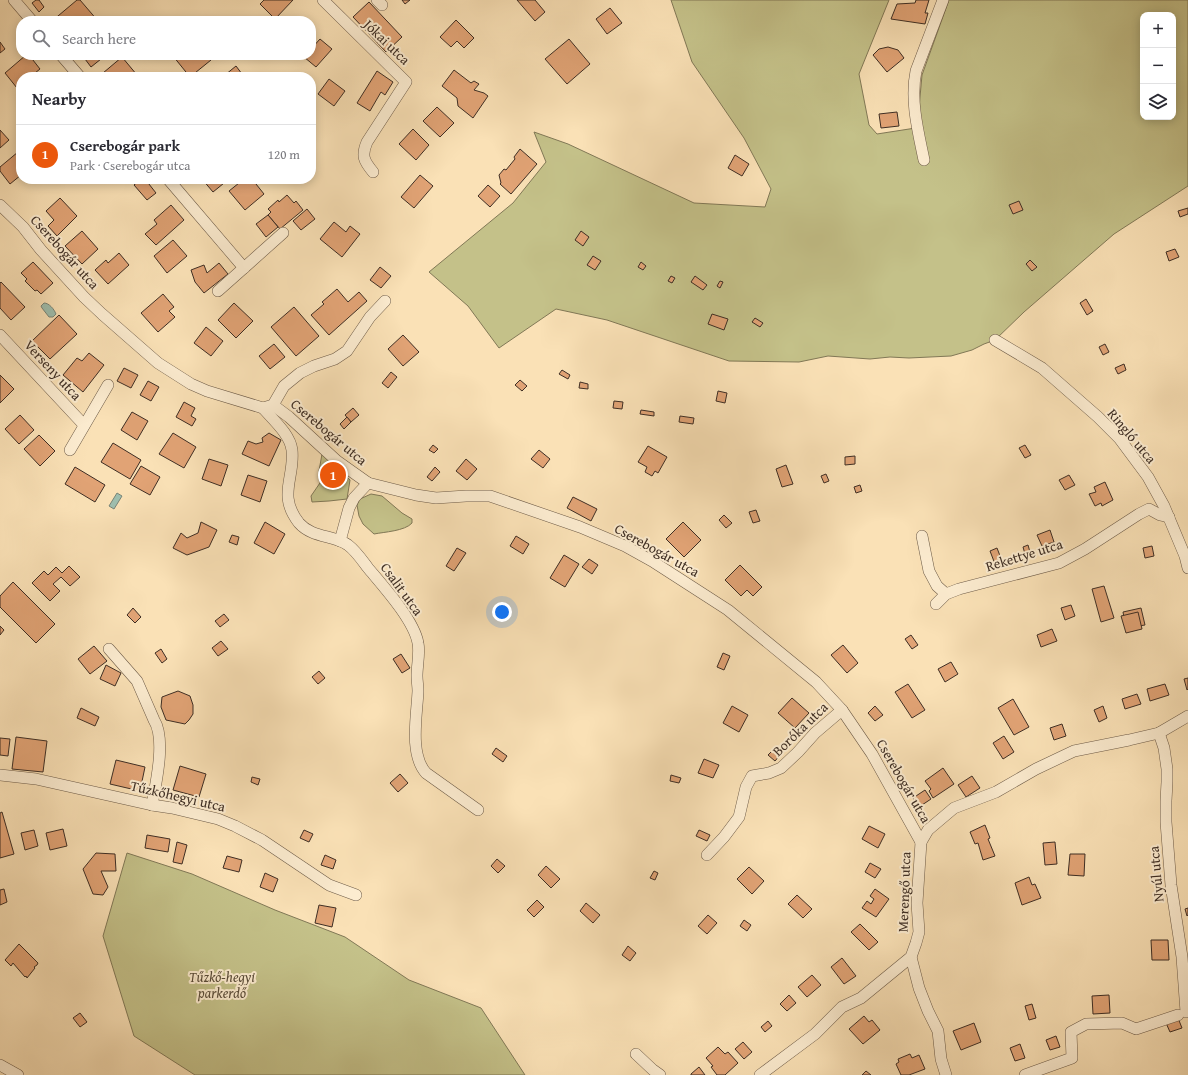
<!DOCTYPE html>
<meta charset="utf-8">
<style>
:root{--surface:#fff;--page:#f2f2f3;--text:#2b2b33;--muted:#7c7c81;--line:#e1e1e2;--accent:#ea580c}
body{margin:0;font-family:"Gentium Book Plus",serif;background:var(--page);color:var(--text)}
.controls{position:absolute;right:12px;top:12px;display:grid;overflow:hidden;border-radius:8px;box-shadow:0 2px 10px #0003}
.controls button{width:36px;height:36px;display:grid;place-items:center;padding:0;border:0;border-bottom:1px solid var(--line);background:var(--surface);color:var(--text);font:20px sans-serif}
.you{position:absolute;left:502px;top:612px;width:14px;height:14px;margin:-10px;border:3px solid #fff;border-radius:50%;background:#1a73e8;box-shadow:0 0 0 6px #1a73e833}
.badge{display:grid;place-items:center;width:26px;height:26px;border-radius:50%;background:var(--accent);color:#fff;font-size:13px;font-weight:700}
.pin{position:absolute;translate:-50% -50%;border:2px solid #fff;box-shadow:0 1px 4px #0006}
.list{margin:0;padding:0;list-style:none}
h2{display:flex;justify-content:space-between;align-items:center;height:52px;margin:0;padding:0 16px;font-size:17px}
h2 small{font-size:13px;font-weight:400;color:var(--muted)}
.list li{display:grid;grid-template-columns:26px 1fr auto;gap:12px;align-items:center;box-sizing:border-box;height:60px;padding:0 16px;border-top:1px solid var(--line)}
.list b{display:block;font-size:15px;white-space:nowrap}
.list p{margin:0;font-size:13px;white-space:nowrap;color:var(--muted)}
.list em{font-size:13px;font-style:normal;color:var(--muted)}
.icon{flex:none;width:22px;height:22px;fill:none;stroke:currentColor;stroke-width:2;stroke-linecap:round;stroke-linejoin:round}
.map{position:relative;flex:none;width:1188px;height:1075px;overflow:hidden}
.search{position:absolute;background:var(--surface);box-shadow:0 2px 10px #0003;left:16px;top:16px;width:300px;height:44px;display:flex;align-items:center;gap:10px;box-sizing:border-box;padding:0 14px;border-radius:16px;color:var(--muted);font-size:15px}
.panel{position:absolute;background:var(--surface);box-shadow:0 2px 10px #0003;left:16px;top:72px;width:300px;height:112px;border-radius:16px}
.map>svg:first-child{display:block}
.green{fill:#c4c189;stroke:#817856;fill-rule:evenodd}
.water{fill:#9ebeae;stroke:#788477}
.building{fill:#e1a375;stroke:#3e2e24}
.lines{fill:none;stroke-linecap:round;stroke-linejoin:round}
.minor-casing{stroke:#6d5b48;stroke-width:12}
.minor{stroke:#fcecd0;stroke-width:11}
.labels{text-anchor:middle;dominant-baseline:central;stroke-width:4;stroke-linejoin:round;paint-order:stroke}
.street-label{font-size:14px;fill:#3e2e24;stroke:#fcecd0}
.park-label{font-size:14px;font-style:italic;fill:#594b38;stroke:#fcecd0}
</style>
<div class="map">
<svg width="1188" height="1075" viewBox="0 0 1188 1075">
<rect width="100%" height="100%" fill="#fae1b6"/>
<filter id="stains"><feTurbulence type="fractalNoise" baseFrequency=".005" numOctaves="4"/><feColorMatrix values="0 0 0 0 .2 0 0 0 0 .09 0 0 0 0 .02 0 0 0 .5 -.17"/></filter>
<radialGradient id="worn" r=".72"><stop offset=".6" stop-color="#630" stop-opacity="0"/><stop offset="1" stop-color="#630" stop-opacity=".3"/></radialGradient>
<g class="green">
<path d="M671,0H889L859,74L869,125L877,134L922,127L919,108L922,75L949,0H1188V186L1114,234L1024,312L995,340L984,344L972,350L951,356L909,358L890,357L870,359L828,356L799,362L729,361L607,320L556,309L499,348L468,306L429,272L513,203L546,162L534,132L568,144L694,203L765,207L771,189L744,138L692,62ZM1143,15H1173V117H1143Z"/>
<polygon points="322,454 350,480 347,499 329,501 312,502 311,496 322,480 319,471"/>
<path d="M371,494L382,496L402,513L412,519V523C405,531 384,532 374,534L363,524L359,516L357,505L360,499Z"/>
<polygon points="127,853 192,874 275,910 345,937 409,980 481,1008 525,1075 195,1075 134,1036 103,936"/>
</g>
<g class="water">
<path d="M44,303C49,303 54,309 56,314L53,317H49L42,308L41,306Z"/>
<polygon points="117,493 122,496 114,509 109,506"/>
</g>
<g class="building">
<polygon points="36,0 39,0 44,7 39,12 32,3"/>
<polygon points="77,0 80,0 98,21 52,21"/>
<polygon points="264,0 293,0 275,19 260,4"/>
<polygon points="402,0 410,0 405,4"/>
<polygon points="517,0 535,0 545,12 535,21"/>
<polygon points="916,0 929,0 925,13 928,13 925,24 891,19 897,4 915,3"/>
<polygon points="369,2 402,37 386,52 353,17"/>
<polygon points="610,8 622,23 607,34 596,19"/>
<polygon points="456,20 474,38 464,48 457,41 451,47 440,37"/>
<polygon points="320,39 332,49 316,67 304,57 306,55 311,55 311,49"/>
<polygon points="569,39 590,64 567,84 545,59"/>
<polygon points="0,42 5,49 0,53"/>
<polygon points="888,47 898,50 904,58 887,72 873,55 879,49"/>
<polygon points="26,55 29,55 40,69 30,77 21,77 21,85 17,88 5,73"/>
<polygon points="82,55 106,55 91,67"/>
<polygon points="174,55 207,55 211,60 190,77 173,56"/>
<polygon points="122,57 137,75 134,77 106,77 103,73"/>
<polygon points="236,66 242,74 239,77 227,77 225,75"/>
<polygon points="454,70 471,83 474,81 479,84 474,90 484,93 488,96 473,118 458,106 457,98 442,86"/>
<polygon points="377,71 393,82 385,95 381,92 370,111 357,103"/>
<polygon points="329,79 345,91 334,106 318,94"/>
<polygon points="437,107 454,123 440,137 423,121"/>
<polygon points="897,112 899,126 881,128 879,114"/>
<polygon points="413,129 429,145 416,160 399,144"/>
<polygon points="0,130 9,140 0,148"/>
<polygon points="520,149 537,164 511,194 500,184 501,183 499,175 504,169 506,170 515,159 514,157"/>
<polygon points="18,152 21,156 21,175 10,184 0,171 0,167"/>
<polygon points="735,155 749,164 742,176 728,168"/>
<polygon points="420,175 433,186 414,208 401,197"/>
<polygon points="141,179 145,179 156,193 147,200 134,185"/>
<polygon points="202,179 229,179 213,192"/>
<polygon points="244,179 252,179 264,194 245,210 229,191"/>
<polygon points="488,185 500,196 490,207 478,196"/>
<polygon points="287,195 294,203 296,201 303,210 280,229 268,215 271,212 268,209 278,200 279,202"/>
<polygon points="60,198 77,216 57,236 48,226 54,220 46,211"/>
<polygon points="1019,201 1023,210 1013,214 1009,205"/>
<polygon points="171,205 184,220 156,245 145,234 157,224 154,220"/>
<polygon points="1188,208 1188,214 1180,217 1178,211"/>
<polygon points="307,209 315,219 301,230 293,221"/>
<polygon points="268,215 278,227 266,237 256,224"/>
<polygon points="334,222 346,232 350,226 360,234 342,257 320,239"/>
<polygon points="82,231 98,249 82,264 65,246"/>
<polygon points="581,231 589,237 583,246 575,240"/>
<polygon points="173,240 187,256 167,273 154,256"/>
<polygon points="1175,249 1179,257 1169,261 1166,252"/>
<polygon points="119,253 129,265 108,284 95,270 106,260 108,263"/>
<polygon points="593,256 601,261 595,270 587,265"/>
<polygon points="1030,260 1037,267 1032,271 1026,264"/>
<polygon points="33,262 53,283 41,294 37,290 35,291 25,281 27,279 21,273"/>
<polygon points="641,262 646,266 643,270 638,267"/>
<polygon points="219,263 228,274 204,293 195,282 191,270 204,265 207,273"/>
<polygon points="380,267 391,276 381,288 370,280"/>
<polygon points="671,276 675,278 672,283 668,281"/>
<polygon points="695,276 707,285 703,290 691,282"/>
<polygon points="720,281 723,282 720,288 717,286"/>
<polygon points="1,282 25,307 11,320 0,308 0,283"/>
<polygon points="337,289 348,302 359,292 367,301 329,335 311,315 324,304 322,302"/>
<polygon points="163,294 174,307 169,311 175,317 158,332 141,313"/>
<polygon points="1086,299 1093,311 1087,315 1080,303"/>
<polygon points="234,303 253,321 236,338 218,320"/>
<polygon points="294,307 319,336 296,356 271,327"/>
<polygon points="712,314 728,319 724,330 708,324"/>
<polygon points="59,315 77,334 50,359 32,341"/>
<polygon points="755,318 763,323 760,327 752,322"/>
<polygon points="206,327 223,341 211,356 194,343"/>
<polygon points="403,335 419,352 403,366 388,349"/>
<polygon points="274,344 285,357 270,369 259,356"/>
<polygon points="1105,344 1109,352 1103,355 1099,347"/>
<polygon points="89,353 104,365 83,392 63,375 77,358 82,361"/>
<polygon points="1124,364 1126,370 1118,374 1115,368"/>
<polygon points="124,368 138,375 131,388 117,381"/>
<polygon points="562,370 570,375 568,379 559,374"/>
<polygon points="391,372 397,377 388,388 382,383"/>
<polygon points="0,375 14,389 0,403"/>
<polygon points="520,380 527,386 522,391 515,385"/>
<polygon points="148,381 159,387 151,401 140,395"/>
<polygon points="580,382 588,384 588,389 579,388"/>
<polygon points="718,391 727,393 725,403 716,401"/>
<polygon points="614,401 623,402 622,409 613,408"/>
<polygon points="184,402 195,408 191,416 196,419 192,426 176,417"/>
<polygon points="353,408 359,415 351,422 345,415"/>
<polygon points="641,410 654,412 654,416 640,414"/>
<polygon points="132,412 148,421 137,440 121,430"/>
<polygon points="20,415 34,430 19,444 5,429"/>
<polygon points="680,416 694,418 693,424 679,422"/>
<polygon points="347,417 351,422 344,429 340,424"/>
<polygon points="173,433 196,447 184,468 159,454"/>
<polygon points="269,433 281,440 269,466 242,454 248,441 256,444 263,442 262,438"/>
<polygon points="39,435 55,451 40,466 24,449"/>
<polygon points="113,443 141,460 130,479 101,462"/>
<polygon points="433,445 438,449 434,453 429,450"/>
<polygon points="1025,445 1031,455 1025,458 1019,448"/>
<polygon points="648,446 667,457 658,473 655,471 652,476 645,472 647,467 638,462"/>
<polygon points="539,450 550,459 543,468 531,459"/>
<polygon points="855,456 855,464 845,465 845,457"/>
<polygon points="209,459 228,465 221,486 202,479"/>
<polygon points="466,459 477,469 467,480 456,471"/>
<polygon points="786,465 793,484 782,487 776,469"/>
<polygon points="141,466 160,477 150,495 130,484"/>
<polygon points="75,467 105,485 95,502 65,484"/>
<polygon points="435,467 440,472 432,481 427,477"/>
<polygon points="826,474 829,481 824,483 821,476"/>
<polygon points="248,475 267,481 260,502 241,495"/>
<polygon points="1069,475 1075,485 1065,490 1059,480"/>
<polygon points="1105,482 1113,500 1102,506 1101,503 1095,506 1089,494 1096,492 1094,487"/>
<polygon points="860,485 862,491 856,493 854,487"/>
<polygon points="573,497 597,509 591,521 567,508"/>
<polygon points="756,510 760,521 753,523 749,512"/>
<polygon points="724,515 732,523 726,528 719,520"/>
<polygon points="201,522 217,530 209,547 187,555 173,548 181,533 187,538 198,533"/>
<polygon points="265,522 285,534 274,554 254,543"/>
<polygon points="683,522 701,540 684,557 666,539"/>
<polygon points="1050,530 1054,542 1042,546 1037,535"/>
<polygon points="232,535 239,537 237,545 229,542"/>
<polygon points="516,536 529,544 523,554 510,546"/>
<polygon points="1028,545 1030,552 1025,554 1023,547"/>
<polygon points="1152,546 1154,556 1145,558 1143,548"/>
<polygon points="457,548 466,553 454,571 446,566"/>
<polygon points="997,548 1002,561 995,564 990,551"/>
<polygon points="564,555 579,564 565,587 550,578"/>
<polygon points="589,559 598,565 592,574 582,567"/>
<polygon points="740,565 762,587 753,596 747,590 741,596 725,580"/>
<polygon points="69,566 80,577 70,586 61,577 53,584 60,591 50,601 32,583 44,571 48,575 56,567 62,573"/>
<polygon points="13,582 55,624 36,643 0,607 0,596"/>
<polygon points="1104,586 1114,618 1101,622 1092,589"/>
<polygon points="1071,605 1075,616 1065,620 1061,608"/>
<polygon points="133,608 141,617 135,623 127,615"/>
<polygon points="1141,608 1145,625 1126,628 1123,612"/>
<polygon points="1138,612 1142,629 1126,633 1121,616"/>
<polygon points="224,614 229,620 220,627 215,621"/>
<polygon points="0,626 4,630 0,635"/>
<polygon points="1052,629 1057,641 1041,647 1037,635"/>
<polygon points="911,635 918,645 912,649 905,639"/>
<polygon points="221,641 228,649 218,656 212,648"/>
<polygon points="843,645 858,663 847,673 831,655"/>
<polygon points="94,646 107,661 90,674 78,659"/>
<polygon points="161,649 167,659 162,663 155,653"/>
<polygon points="723,653 730,656 724,670 717,667"/>
<polygon points="401,654 410,668 402,673 393,659"/>
<polygon points="951,662 958,674 945,682 938,669"/>
<polygon points="106,665 121,673 115,686 100,679"/>
<polygon points="319,671 325,678 318,684 312,677"/>
<polygon points="1188,678 1188,689 1187,690 1184,679"/>
<polygon points="908,684 925,710 912,718 895,692"/>
<polygon points="1165,684 1169,695 1150,701 1147,689"/>
<polygon points="178,691 190,696 193,705 193,714 189,720 185,724 166,720 161,707 162,697"/>
<polygon points="1137,694 1141,704 1125,709 1122,699"/>
<polygon points="792,698 809,713 795,728 778,713"/>
<polygon points="1013,699 1029,727 1014,735 998,708"/>
<polygon points="732,706 748,715 739,732 723,723"/>
<polygon points="875,706 883,715 875,721 868,713"/>
<polygon points="1103,706 1107,718 1099,722 1094,710"/>
<polygon points="81,708 99,717 95,726 77,718"/>
<polygon points="1062,724 1066,736 1054,740 1050,728"/>
<polygon points="1004,736 1014,752 1003,759 993,743"/>
<polygon points="16,737 47,741 43,772 12,769"/>
<polygon points="0,738 10,739 8,756 0,755"/>
<polygon points="496,748 507,756 503,762 492,754"/>
<polygon points="774,749 781,754 775,761 768,755"/>
<polygon points="704,759 719,765 713,778 698,773"/>
<polygon points="116,760 145,767 140,791 110,784"/>
<polygon points="180,766 206,774 199,797 173,790"/>
<polygon points="943,768 954,784 933,798 929,791 931,789 925,781"/>
<polygon points="400,774 408,783 398,792 390,783"/>
<polygon points="671,775 681,778 679,783 670,781"/>
<polygon points="972,776 980,788 966,797 958,785"/>
<polygon points="252,777 260,779 258,785 251,782"/>
<polygon points="925,790 931,799 919,807 913,798"/>
<polygon points="2,812 14,854 0,858 0,813"/>
<polygon points="985,825 990,838 988,839 995,856 983,860 978,843 975,844 970,832"/>
<polygon points="869,826 885,834 878,848 862,839"/>
<polygon points="63,829 67,846 50,850 46,833"/>
<polygon points="34,830 38,846 25,850 21,833"/>
<polygon points="304,830 313,834 309,842 300,838"/>
<polygon points="699,830 710,835 707,841 696,836"/>
<polygon points="147,835 170,839 168,852 145,848"/>
<polygon points="177,842 187,845 182,864 173,862"/>
<polygon points="1055,842 1057,864 1045,865 1043,843"/>
<polygon points="96,853 115,854 116,871 101,871 108,887 103,895 93,894 83,869"/>
<polygon points="1070,854 1085,854 1084,876 1068,875"/>
<polygon points="325,855 336,860 333,869 321,865"/>
<polygon points="227,856 242,860 239,872 223,868"/>
<polygon points="497,859 505,866 498,873 491,866"/>
<polygon points="870,863 881,869 875,878 865,872"/>
<polygon points="546,866 560,879 551,888 538,875"/>
<polygon points="749,867 764,881 752,894 737,879"/>
<polygon points="654,871 658,873 655,880 650,878"/>
<polygon points="265,873 278,879 273,892 260,887"/>
<polygon points="1029,877 1032,885 1035,884 1041,898 1022,905 1015,883"/>
<polygon points="4,889 7,902 0,905 0,890"/>
<polygon points="875,889 889,899 876,917 862,908 867,901 871,904 874,899 870,896"/>
<polygon points="797,895 812,909 803,918 788,904"/>
<polygon points="537,900 544,907 534,917 527,910"/>
<polygon points="586,903 600,915 593,923 580,911"/>
<polygon points="319,905 336,908 332,927 315,923"/>
<polygon points="1188,908 1188,915 1187,916 1185,909"/>
<polygon points="708,915 717,923 707,934 698,926"/>
<polygon points="744,920 751,925 747,931 740,926"/>
<polygon points="860,924 878,942 869,950 851,932"/>
<polygon points="1151,940 1168,940 1169,960 1152,960"/>
<polygon points="19,944 38,963 37,965 34,967 35,968 27,978 26,976 25,977 13,963 11,966 5,960"/>
<polygon points="628,946 636,953 630,961 622,955"/>
<polygon points="842,958 856,976 844,984 831,967"/>
<polygon points="812,975 821,985 807,997 798,987"/>
<polygon points="789,995 796,1003 787,1011 780,1004"/>
<polygon points="1109,995 1110,1013 1093,1014 1092,996"/>
<polygon points="1032,1004 1036,1018 1029,1020 1025,1006"/>
<polygon points="80,1013 87,1022 80,1027 73,1018"/>
<polygon points="864,1016 869,1022 872,1020 880,1030 863,1044 849,1029"/>
<polygon points="1178,1018 1182,1028 1170,1032 1166,1023"/>
<polygon points="768,1021 772,1026 765,1032 761,1027"/>
<polygon points="974,1023 981,1042 961,1050 953,1031"/>
<polygon points="1056,1036 1060,1047 1050,1050 1046,1040"/>
<polygon points="743,1042 752,1052 744,1059 735,1049"/>
<polygon points="1020,1044 1025,1058 1015,1061 1010,1048"/>
<polygon points="718,1047 725,1054 728,1052 738,1063 725,1075 717,1075 711,1067 713,1066 706,1058"/>
<polygon points="910,1054 912,1058 919,1055 925,1069 909,1075 901,1075 896,1064 899,1062 898,1059"/>
<polygon points="699,1067 705,1075 691,1075 691,1074"/>
<polygon points="866,1071 871,1075 862,1075"/>
</g>
<g class="lines">
<defs>
<g id="minor">
<polyline points="14,0 32,21"/>
<path d="M323,0L406,82L367,142C361,156 364,161 373,172"/>
<polyline points="377,0 382,5"/>
<polyline points="61,55 80,77"/>
<path d="M924,160C918,131 910,100 916,71L943,0"/>
<polyline points="168,179 244,268"/>
<polyline points="0,205 23,227 41,250 84,297 102,314 158,363 191,384 207,391 263,408 273,405 284,386 300,373 314,366 335,359 347,351 370,317 385,301"/>
<polyline points="218,291 283,233"/>
<polyline points="0,335 84,425"/>
<polyline points="995,340 1042,368 1098,417 1119,438 1148,477 1164,506 1185,556 1188,568"/>
<polyline points="273,405 289,417 337,461 368,483 416,495 436,498 466,496 490,496 580,527 625,546 652,561 728,610 816,682 842,710 872,754 921,842"/>
<path d="M263,408C273,420 290,434 292,450C295,478 277,495 299,523C312,538 334,535 348,545C356,551 362,560 368,568C383,586 414,620 418,643C420,653 417,665 417,676C417,681 418,686 418,691C417,715 409,754 426,773L478,810"/>
<polyline points="70,450 108,385"/>
<polyline points="922,536 929,571 937,586 946,594"/>
<polyline points="340,541 349,508 354,498 368,483"/>
<polyline points="936,604 946,594 959,589 1059,563 1085,549 1139,514 1149,509 1160,515 1169,517"/>
<path d="M109,649L137,681L154,720C166,739 156,783 152,805"/>
<polyline points="1159,733 1164,748 1167,769 1167,782 1166,801 1166,822 1171,885 1182,957 1186,1012"/>
<polyline points="0,775 36,779 152,805 172,808 218,819 235,826 262,840 329,885 356,895"/>
<polyline points="707,855 724,837 739,817 746,787 752,776 769,773 781,768 798,752 815,733 842,710"/>
<polyline points="911,957 919,988 928,1011 938,1031 941,1059 946,1075"/>
<polyline points="636,1054 653,1070 660,1075"/>
<polyline points="0,1065 18,1075"/>
<polyline points="760,1075 815,1034 842,1007 861,998 911,957 916,943 919,932 917,903 921,842 928,830 954,808 996,792 1036,769 1074,751 1129,740 1159,733 1188,716"/>
<polyline points="1025,1075 1072,1058 1071,1032 1086,1024 1122,1023 1136,1029 1178,1015"/>
</g>
</defs>
<use href="#minor" class="minor-casing"/>
<use href="#minor" class="minor"/>
</g>
<g class="labels">
<g class="street-label">
<text transform="translate(387 42) rotate(44)">Jókai utca</text>
<text transform="translate(65 252) rotate(48)">Cserebogár utca</text>
<text transform="translate(53 370) rotate(47)">Verseny utca</text>
<text transform="translate(329 432) rotate(40)">Cserebogár utca</text>
<text transform="translate(1132 436) rotate(50)">Ringló utca</text>
<text transform="translate(657 550) rotate(29)">Cserebogár utca</text>
<text transform="translate(1024 555) rotate(-17)">Rekettye utca</text>
<text transform="translate(402 589) rotate(54)">Csalit utca</text>
<text transform="translate(800 729) rotate(-44)">Boróka utca</text>
<text transform="translate(904 781) rotate(60)">Cserebogár utca</text>
<text transform="translate(178 796) rotate(13)">Tűzkőhegyi utca</text>
<text transform="translate(1156 874) rotate(-95)">Nyúl utca</text>
<text transform="translate(904 892) rotate(-88)">Merengő utca</text>
</g>
<g class="park-label">
<text x="222" y="977">Tűzkő-hegyi<tspan x="222" dy="16">parkerdő</tspan></text>
</g>
</g>
<rect width="100%" height="100%" filter="url(#stains)"/>
<rect width="100%" height="100%" fill="url(#worn)"/>
</svg>
<div class="controls">
<button>+</button>
<button>−</button>
<button><svg class="icon" aria-label="layers" viewBox="0 0 24 24"><path d="M12 4l9 5-9 5-9-5zM3 14l9 5 9-5"/></svg></button>
</div>
<div class="you"></div>
<div class="pin badge" style="left:333px;top:475px">1</div>
<div class="search"><svg class="icon" aria-label="search" viewBox="0 0 24 24"><circle cx="10" cy="10" r="6"/><path d="M15 15l6 6"/></svg>Search here</div>
<section class="panel">
<h2>Nearby<small></small></h2>
<ul class="list">
<li><span class="badge">1</span><div><b>Cserebogár park</b><p>Park · Cserebogár utca</p></div><em>120 m</em></li>
</ul>
</section>
</div>
